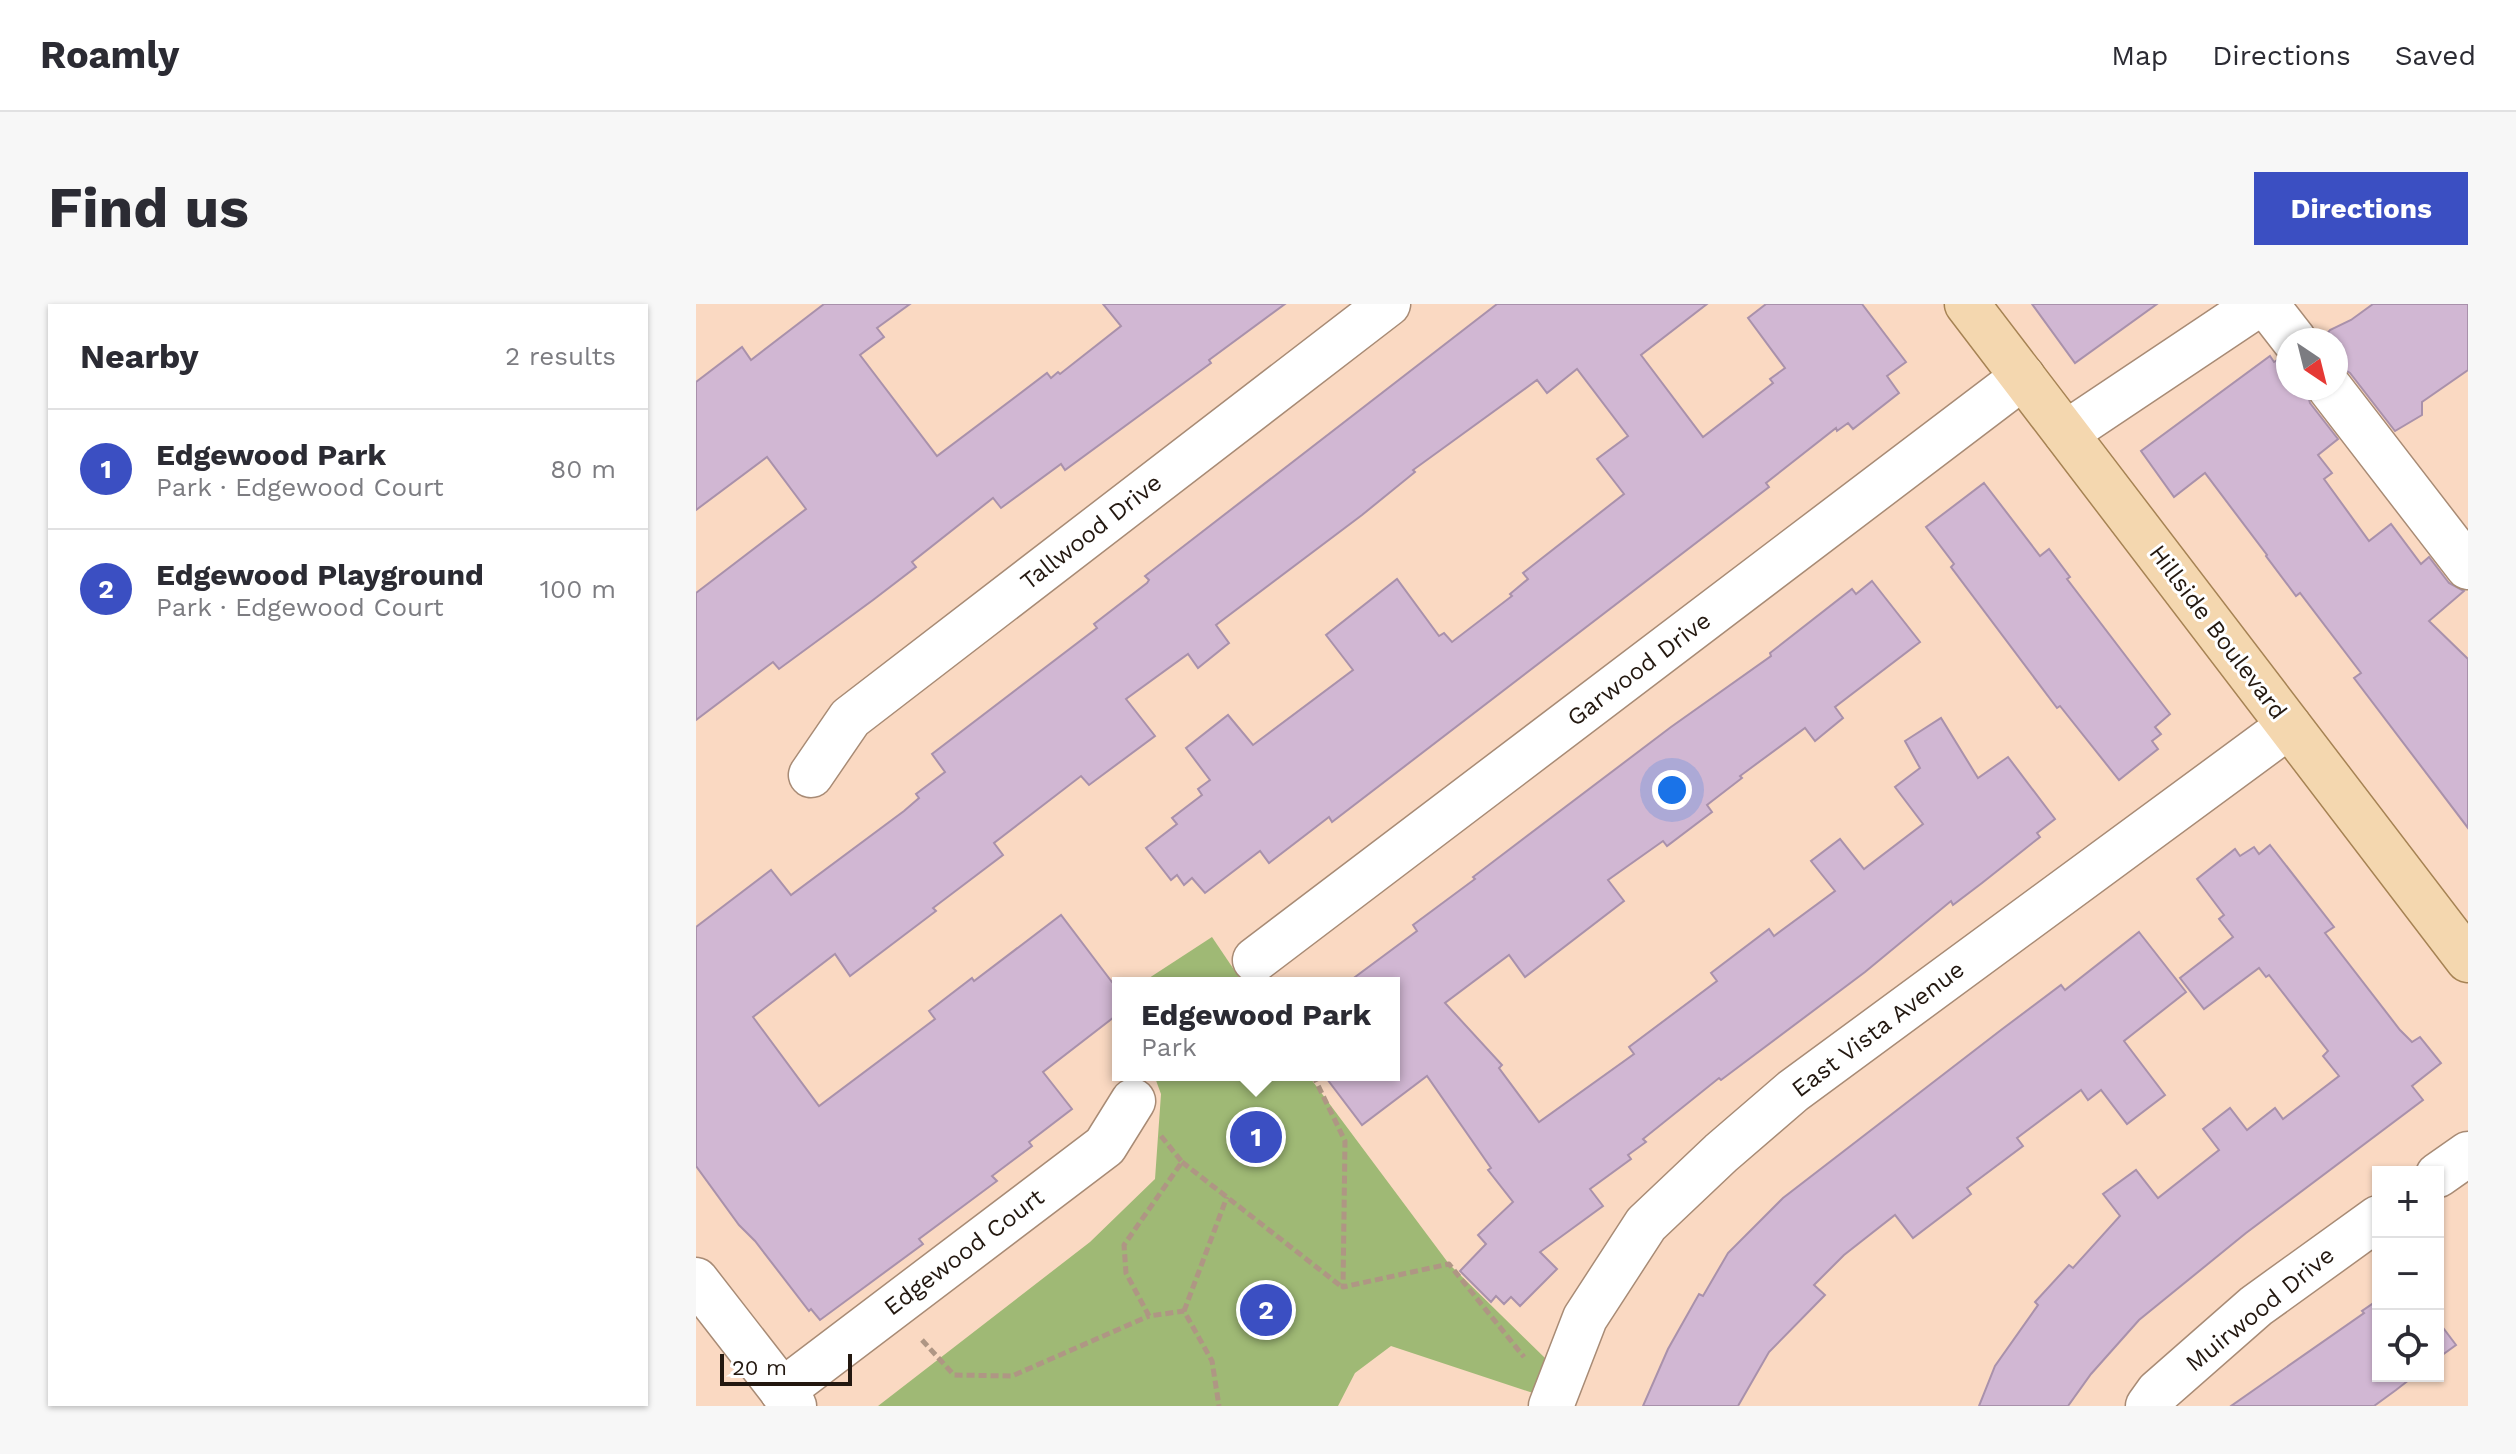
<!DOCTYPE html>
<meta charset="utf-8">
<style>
:root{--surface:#fff;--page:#f7f7f7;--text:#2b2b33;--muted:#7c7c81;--line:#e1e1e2;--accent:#3b4fc2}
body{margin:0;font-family:"Work Sans",sans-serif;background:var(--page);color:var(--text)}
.controls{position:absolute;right:24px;bottom:24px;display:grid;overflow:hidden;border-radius:0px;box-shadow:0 2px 6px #0004}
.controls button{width:72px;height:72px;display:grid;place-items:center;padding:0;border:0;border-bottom:2px solid var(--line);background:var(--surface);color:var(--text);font:40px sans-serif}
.compass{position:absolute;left:1580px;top:24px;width:72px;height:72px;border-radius:50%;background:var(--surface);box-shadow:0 2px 6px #0004;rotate:145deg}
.scale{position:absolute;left:24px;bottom:20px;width:132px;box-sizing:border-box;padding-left:8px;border:4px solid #231810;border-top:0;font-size:22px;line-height:28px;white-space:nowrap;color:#231810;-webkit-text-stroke:6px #fff;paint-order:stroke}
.you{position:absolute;left:976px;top:486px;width:28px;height:28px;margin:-20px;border:6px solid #fff;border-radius:50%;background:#1a73e8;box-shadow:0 0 0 12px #1a73e833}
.badge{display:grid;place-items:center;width:52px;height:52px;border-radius:50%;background:var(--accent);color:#fff;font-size:26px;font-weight:700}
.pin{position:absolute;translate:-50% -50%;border:4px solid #fff;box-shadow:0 2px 8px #0006}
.popup{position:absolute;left:416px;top:673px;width:288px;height:104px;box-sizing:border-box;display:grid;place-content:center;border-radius:0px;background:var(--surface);filter:drop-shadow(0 2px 6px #0005);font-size:26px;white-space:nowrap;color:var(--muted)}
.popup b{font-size:30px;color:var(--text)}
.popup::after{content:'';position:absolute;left:50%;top:100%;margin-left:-16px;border:16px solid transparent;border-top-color:var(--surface)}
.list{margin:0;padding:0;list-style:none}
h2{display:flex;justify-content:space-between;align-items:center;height:104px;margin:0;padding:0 32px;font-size:34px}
h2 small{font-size:26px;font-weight:400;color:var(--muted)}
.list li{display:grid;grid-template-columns:52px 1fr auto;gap:24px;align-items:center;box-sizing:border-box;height:120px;padding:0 32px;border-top:2px solid var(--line)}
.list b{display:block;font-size:30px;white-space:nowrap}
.list p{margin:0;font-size:26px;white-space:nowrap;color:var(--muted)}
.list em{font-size:26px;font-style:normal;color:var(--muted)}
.icon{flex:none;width:44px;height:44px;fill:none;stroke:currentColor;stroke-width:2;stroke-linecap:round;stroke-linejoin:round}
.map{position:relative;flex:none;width:1772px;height:1102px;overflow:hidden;border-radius:0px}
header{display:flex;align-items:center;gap:48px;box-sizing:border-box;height:112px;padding:0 40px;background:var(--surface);border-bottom:2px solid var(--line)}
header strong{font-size:38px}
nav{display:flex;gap:44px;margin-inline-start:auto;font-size:28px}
.intro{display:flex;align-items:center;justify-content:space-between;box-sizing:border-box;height:192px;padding:0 48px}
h1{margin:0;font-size:56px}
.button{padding:20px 36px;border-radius:0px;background:var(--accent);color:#fff;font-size:28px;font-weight:700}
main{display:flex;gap:48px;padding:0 48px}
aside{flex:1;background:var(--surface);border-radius:0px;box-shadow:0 2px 6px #0004}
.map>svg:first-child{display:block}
.green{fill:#9fb975}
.building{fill:#d1b7d3;stroke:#a991ab;stroke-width:2}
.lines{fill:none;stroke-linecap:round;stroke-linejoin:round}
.minor-casing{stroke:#a88b75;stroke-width:47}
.major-casing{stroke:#a68354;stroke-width:47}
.path{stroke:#af9684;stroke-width:5;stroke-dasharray:8 4;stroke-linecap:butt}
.minor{stroke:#fff;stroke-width:44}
.major{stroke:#f4d7af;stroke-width:44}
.labels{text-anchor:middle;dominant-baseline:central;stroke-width:6;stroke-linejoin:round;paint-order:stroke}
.street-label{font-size:24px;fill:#231810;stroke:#fff}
</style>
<header>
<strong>Roamly</strong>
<nav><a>Map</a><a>Directions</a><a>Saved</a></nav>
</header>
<div class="intro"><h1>Find us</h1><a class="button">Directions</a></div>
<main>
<aside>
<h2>Nearby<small>2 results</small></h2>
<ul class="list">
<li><span class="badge">1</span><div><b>Edgewood Park</b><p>Park · Edgewood Court</p></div><em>80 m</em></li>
<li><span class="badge">2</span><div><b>Edgewood Playground</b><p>Park · Edgewood Court</p></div><em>100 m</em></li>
</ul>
</aside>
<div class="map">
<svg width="1772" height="1102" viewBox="0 0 1772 1102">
<rect width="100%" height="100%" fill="#fad9c2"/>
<g class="green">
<polygon points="516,633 547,679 450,679 450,676"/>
<polygon points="458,771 612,771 753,960 849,1054 843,1091 695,1042 659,1069 642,1102 182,1102 394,938 459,875 465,790"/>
</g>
<g class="building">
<polygon points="128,0 214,0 181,24 188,33 164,51 241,152 351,69 355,74 362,68 364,70 425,22 407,0 589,0 513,56 515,59 496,73 369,166 365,160 305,204 297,194 216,258 220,263 177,296 83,365 77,358 0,416 0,289 110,205 71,153 0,206 0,78 46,43 55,56"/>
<polygon points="801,0 1011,0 945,51 1007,133 1077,79 1074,75 1089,64 1052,14 1070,0 1166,0 1210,58 1191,72 1203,89 1157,125 1152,119 1141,127 1140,124 1070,179 1073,183 636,518 633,513 573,559 564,547 509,589 496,574 488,581 481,571 475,576 450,544 481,520 476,514 506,491 502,485 514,476 490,444 532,411 557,441 657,366 630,331 701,275 743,332 748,329 756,338 816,292 814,290 832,275 827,269 928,190 901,155 932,132 881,65 851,89 841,76 717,166 719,168 666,211 520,321 533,339 502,364 492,350 430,395 459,432 393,481 385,472 298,539 307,551 237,604 240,607 154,672 139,650 57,713 123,802 239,715 233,707 276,674 278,677 365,611 422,686 422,710 347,768 376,805 333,838 336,842 296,872 301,877 223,935 227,940 124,1016 115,1005 113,1007 59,937 43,921 0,862 0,623 75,566 95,591 208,507 223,494 220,490 249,468 236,450 401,324 398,320 451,279 453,276 449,272"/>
<polygon points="1336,0 1461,0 1379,59"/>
<polygon points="1677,0 1772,0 1772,66 1726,98 1726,111 1699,127 1654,69 1640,60 1640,36 1626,36 1634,26 1655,16"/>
<polygon points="1574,52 1578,58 1583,55 1592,60 1592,84 1610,84 1614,99 1642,135 1622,151 1636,169 1628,175 1673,237 1695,220 1725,260 1733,253 1753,279 1768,287 1733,317 1772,355 1772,524 1658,374 1665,369 1604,289 1600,292 1570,252 1571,251 1509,169 1478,193 1445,147"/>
<polygon points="1288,179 1344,252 1353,245 1374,273 1371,275 1474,410 1459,423 1465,430 1456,437 1462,445 1423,476 1364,402 1361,404 1255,263 1258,260 1230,223"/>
<polygon points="1176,277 1224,338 1139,403 1147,414 1119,437 1109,424 1044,472 1046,474 1011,501 1016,508 971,542 967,537 912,576 928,597 829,673 813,651 749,699 806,761 803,764 843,818 938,750 933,743 1021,677 1015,669 1073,625 1078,632 1139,587 1115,557 1144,535 1168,565 1227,520 1199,483 1224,464 1209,437 1245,414 1282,474 1312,453 1359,515 1341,529 1344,533 1286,579 1257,601 1255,597 1169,668 1025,776 1023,774 947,835 950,838 932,851 935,855 894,885 907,902 844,948 861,965 824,1002 815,993 808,1000 800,992 795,998 764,967 790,940 782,931 817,898 792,866 795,864 731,772 666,821 628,771 698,771 698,679 651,679 721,627 717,621 779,575 777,573 975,423 1075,352 1074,349 1156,285 1160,290"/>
<polygon points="1574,541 1638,623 1629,629 1704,726 1716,738 1724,733 1745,759 1716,782 1727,796 1550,929 1443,1016 1395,1070 1372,1102 1283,1102 1299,1062 1342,1001 1339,998 1373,961 1377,964 1424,912 1407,890 1440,866 1462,894 1523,846 1507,825 1534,804 1551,826 1579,804 1587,815 1643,772 1627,752 1632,747 1573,671 1570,673 1563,664 1508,705 1484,674 1537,633 1523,615 1528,611 1501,575 1539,545 1544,552 1558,543 1563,550"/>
<polygon points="1443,628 1490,688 1428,737 1469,791 1431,820 1405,786 1392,796 1385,786 1321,834 1327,842 1271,884 1275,890 1217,934 1199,911 1148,951 1118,981 1129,991 1073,1048 1042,1102 947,1102 972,1045 1003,990 1007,992 1032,949 1087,894 1305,726 1365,681 1369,686"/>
<polygon points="1682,996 1682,1072 1718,1072 1700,1086 1678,1102 1535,1102 1668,1009 1666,1007"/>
<polygon points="1742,1017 1760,1041 1742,1054"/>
</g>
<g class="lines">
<defs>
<g id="minor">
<polyline points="1570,0 1598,36"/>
<polyline points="1634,84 1772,263"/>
<polyline points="1370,129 1563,0"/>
<polyline points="115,471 154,414 692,0"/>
<polyline points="559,656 1327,73"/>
<polyline points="1742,871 1772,850"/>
<polyline points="0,976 98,1102"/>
<polyline points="86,1087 409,842 437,797"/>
<polyline points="855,1102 889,1014 950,920 1025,849 1097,787 1593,422"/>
<polyline points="1452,1102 1462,1088 1560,1002 1682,914"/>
</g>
<polyline id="major" points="1271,0 1772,656"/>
</defs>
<use href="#minor" class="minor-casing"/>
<use href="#major" class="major-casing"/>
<g class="path">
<polyline points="617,771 649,837 647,983 753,960 828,1053"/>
<polyline points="465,832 486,858 428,941 430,969 453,1012 488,1007 516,1057 523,1102"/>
<polyline points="486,858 646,983"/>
<polyline points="488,1007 531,893"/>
<polyline points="226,1036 258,1071 316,1072 453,1012"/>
</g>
<use href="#minor" class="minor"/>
<use href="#major" class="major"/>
</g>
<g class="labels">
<g class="street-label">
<text transform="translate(395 228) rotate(-38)">Tallwood Drive</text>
<text transform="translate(1522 328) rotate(53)">Hillside Boulevard</text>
<text transform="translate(943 365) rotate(-37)">Garwood Drive</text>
<text transform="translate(1182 725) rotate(-37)">East Vista Avenue</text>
<text transform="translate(268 948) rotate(-37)">Edgewood Court</text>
<text transform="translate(1564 1005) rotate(-39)">Muirwood Drive</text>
</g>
</g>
</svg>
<div class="controls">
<button>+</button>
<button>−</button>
<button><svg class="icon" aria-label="locate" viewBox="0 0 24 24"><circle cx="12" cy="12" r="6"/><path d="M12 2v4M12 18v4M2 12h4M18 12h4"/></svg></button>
</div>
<svg class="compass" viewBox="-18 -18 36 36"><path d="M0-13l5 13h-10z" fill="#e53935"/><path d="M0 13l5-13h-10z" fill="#7c7c81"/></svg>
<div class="scale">20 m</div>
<div class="you"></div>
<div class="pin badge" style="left:560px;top:833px">1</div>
<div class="popup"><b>Edgewood Park</b>Park</div>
<div class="pin badge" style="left:570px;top:1006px">2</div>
</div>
</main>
